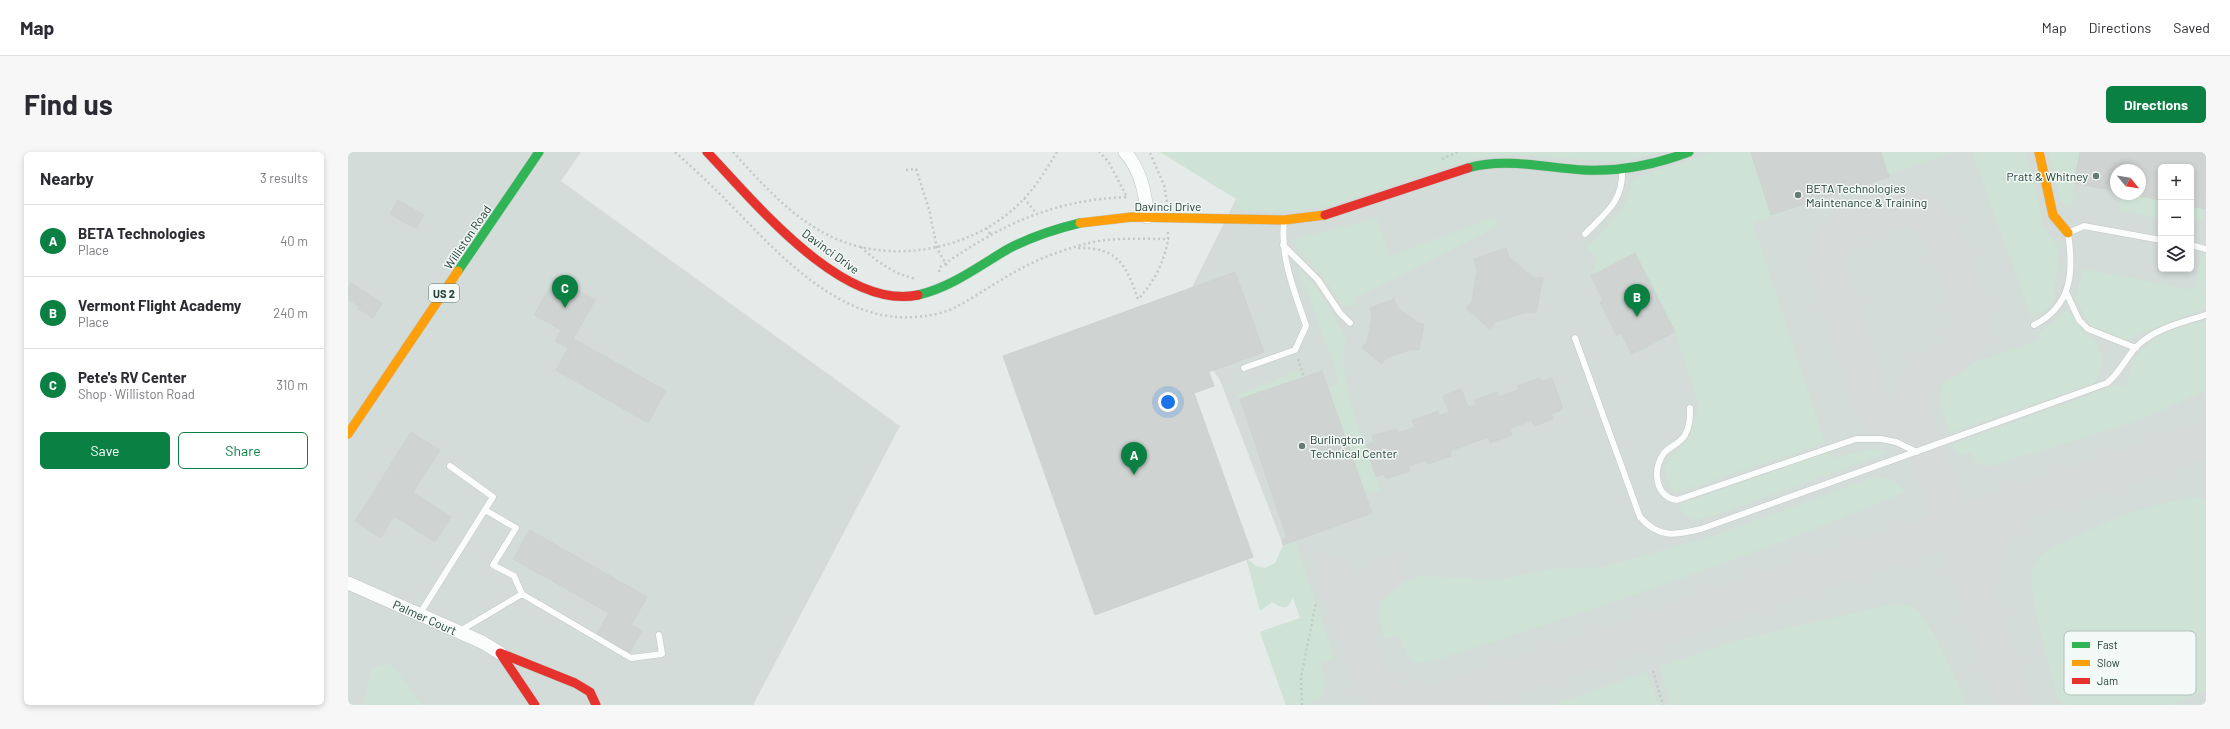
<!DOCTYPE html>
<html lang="en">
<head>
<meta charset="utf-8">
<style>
  :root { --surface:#fff; --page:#f7f7f7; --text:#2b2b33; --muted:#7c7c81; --line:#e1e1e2; --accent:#0b8043 }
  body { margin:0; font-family:Barlow,sans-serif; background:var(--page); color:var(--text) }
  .controls { position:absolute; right:12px; top:12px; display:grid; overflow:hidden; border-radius:6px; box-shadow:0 2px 6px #0003 }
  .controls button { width:36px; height:36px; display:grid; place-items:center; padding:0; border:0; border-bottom:1px solid var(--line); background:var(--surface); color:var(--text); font:20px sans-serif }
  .compass { position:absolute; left:1762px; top:12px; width:36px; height:36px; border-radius:50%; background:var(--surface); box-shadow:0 2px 6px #0003; rotate:120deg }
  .you { position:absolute; left:820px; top:250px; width:14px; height:14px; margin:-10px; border:3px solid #fff; border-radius:50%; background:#1a73e8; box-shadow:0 0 0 6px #1a73e833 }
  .badge { display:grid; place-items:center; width:26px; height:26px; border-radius:50%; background:var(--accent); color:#fff; font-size:13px; font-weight:700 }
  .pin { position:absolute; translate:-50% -33px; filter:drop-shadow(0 1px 2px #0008) }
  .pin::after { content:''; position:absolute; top:21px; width:14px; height:12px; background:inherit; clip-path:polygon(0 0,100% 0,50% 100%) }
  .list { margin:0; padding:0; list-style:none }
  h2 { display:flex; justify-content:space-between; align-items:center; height:52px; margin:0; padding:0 16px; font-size:17px }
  h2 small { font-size:13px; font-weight:400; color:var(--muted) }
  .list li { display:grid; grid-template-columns:26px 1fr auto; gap:12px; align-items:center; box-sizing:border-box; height:72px; padding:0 16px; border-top:1px solid var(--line) }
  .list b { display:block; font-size:15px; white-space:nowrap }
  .list p { margin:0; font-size:13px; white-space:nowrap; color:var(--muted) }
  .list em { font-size:13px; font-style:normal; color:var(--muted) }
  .actions { display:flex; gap:8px; padding:12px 16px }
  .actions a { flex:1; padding:9px 0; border:1px solid var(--accent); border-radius:6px; text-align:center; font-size:14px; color:var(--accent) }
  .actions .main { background:var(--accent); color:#fff }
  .icon { flex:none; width:22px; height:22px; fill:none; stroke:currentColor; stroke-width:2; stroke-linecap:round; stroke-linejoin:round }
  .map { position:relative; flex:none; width:1858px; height:553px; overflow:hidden; border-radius:6px }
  header { display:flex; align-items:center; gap:24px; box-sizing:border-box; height:56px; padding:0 20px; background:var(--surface); border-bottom:1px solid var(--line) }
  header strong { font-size:19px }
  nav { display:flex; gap:22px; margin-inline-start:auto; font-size:14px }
  .intro { display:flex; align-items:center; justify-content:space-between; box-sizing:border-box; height:96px; padding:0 24px }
  h1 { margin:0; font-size:28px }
  .button { padding:10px 18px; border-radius:6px; background:var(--accent); color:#fff; font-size:14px; font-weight:700 }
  main { display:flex; gap:24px; padding:0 24px }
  aside { flex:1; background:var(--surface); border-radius:6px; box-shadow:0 2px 6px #0003 }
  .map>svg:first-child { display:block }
  .built { fill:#d3dcd8; fill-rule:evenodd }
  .green { fill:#cee3d5 }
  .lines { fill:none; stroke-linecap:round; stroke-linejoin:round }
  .taxiway { stroke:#d6dbd9; stroke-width:36 }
  .building { fill:#cfd4d2; stroke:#ced3d1 }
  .lane-casing { stroke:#c2c8c5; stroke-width:7 }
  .street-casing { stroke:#c2c8c5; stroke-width:14 }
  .fast-casing { stroke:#c0c8c5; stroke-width:10 }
  .slow-casing { stroke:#c0c8c5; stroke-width:10 }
  .jam-casing { stroke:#c0c8c5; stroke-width:10 }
  .path { stroke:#c1cac7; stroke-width:2.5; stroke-dasharray:2 3; stroke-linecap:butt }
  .lane { stroke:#fbfcfc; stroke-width:6 }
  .street { stroke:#fbfcfc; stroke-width:13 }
  .fast { stroke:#30b455; stroke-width:9 }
  .slow { stroke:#ff9f0a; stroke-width:9 }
  .jam { stroke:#e5322d; stroke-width:9 }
  .poi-dot { fill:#667b75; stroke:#f3f9f6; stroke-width:1.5 }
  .labels { text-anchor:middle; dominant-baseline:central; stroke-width:3; stroke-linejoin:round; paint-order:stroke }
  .shield { fill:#f3f9f6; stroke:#617670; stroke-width:1 }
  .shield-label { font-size:11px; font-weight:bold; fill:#223e37 }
  .poi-label { font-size:12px; fill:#223e37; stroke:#f3f9f6; text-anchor:start }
  .street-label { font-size:12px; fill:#223e37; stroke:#f3f9f6 }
  .key { fill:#f3f9f6; stroke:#b4c1bd; stroke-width:1 }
  .key-label { font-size:11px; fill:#223e37 }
</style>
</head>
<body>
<header>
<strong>Map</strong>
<nav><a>Map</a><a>Directions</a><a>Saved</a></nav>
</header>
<div class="intro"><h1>Find us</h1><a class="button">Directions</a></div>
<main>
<aside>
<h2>Nearby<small>3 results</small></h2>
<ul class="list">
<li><span class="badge">A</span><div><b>BETA Technologies</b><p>Place</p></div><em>40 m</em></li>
<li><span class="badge">B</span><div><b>Vermont Flight Academy</b><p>Place</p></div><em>240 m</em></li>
<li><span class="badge">C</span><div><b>Pete's RV Center</b><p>Shop · Williston Road</p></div><em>310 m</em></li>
</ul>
<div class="actions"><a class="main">Save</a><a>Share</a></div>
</aside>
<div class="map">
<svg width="1858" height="553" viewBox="0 0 1858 553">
  <rect width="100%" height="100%" fill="#e5ebe8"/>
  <path class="built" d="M0 0H233L213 29 552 274 405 553H0Z
    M983 0H1858V553H938L912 480 952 466 932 408 935 393 872 228 857 207 843 157 845 133 888 47ZM1813 15H1843V117H1813ZM1768 18H1792V42H1768Z"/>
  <path class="green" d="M812 0H1315L1270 10 1169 3 1127 6 981 54 952 59H893L888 47Z
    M1368 0H1605L1405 71 1477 291 1326 341 1316 318 1322 306 1341 287 1351 253 1327 180 1287 102 1243 124 1249 107 1238 96C1252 82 1267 69 1277 52 1283 43 1280 34 1286 26Z
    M1624 0H1677L1685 23 1695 74 1711 96 1705 149 1697 159 1683 164Z
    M1700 0H1732L1723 55H1718L1712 49Z
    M1774 42 1813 48V67L1771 58Z
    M1843 54 1857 57 1854 69 1844 68 1843 72Z
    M1147 65 1150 74 1008 146 1006 155 995 153C979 129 964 108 942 88L1028 66 1042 104Z
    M1854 102H1858V156L1793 181 1779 188 1742 173 1728 147 1735 117 1846 138Z
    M949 114 973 142 998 187C987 229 1019 296 1032 338L1017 341 980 236 991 231 984 206Z
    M1720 157 1737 182 1745 186 1755 207 1748 230 1602 281C1594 254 1584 242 1605 218L1692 188 1690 183Z
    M1858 169V238L1789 269 1642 314 1629 311 1623 301 1609 304 1603 293 1766 234 1778 233C1781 224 1784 211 1789 204 1803 183 1835 174 1858 169Z
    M951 219 953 226 892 247 888 243Z
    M1524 297H1533L1540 301 1364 364C1345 369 1341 370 1330 353L1480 300 1483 306Z
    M1527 325C1542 325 1548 329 1557 340 1403 405 1246 458 1087 508L1069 511 1062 508 1050 483 1037 487C1031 467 1028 457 1037 438L1073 424 1149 428 1202 417 1254 415 1356 387Z
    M1853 346 1858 348V539L1820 553H1717L1709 543C1703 517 1677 437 1685 415 1688 409 1693 403 1699 398 1746 376 1799 348 1853 346Z
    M947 389 986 506 972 511 978 528 974 546 955 553H938L912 480 952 466 945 445C939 459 936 457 924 450L912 459 898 406 908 414 917 416 927 411 935 393Z
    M1541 453C1549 453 1559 452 1566 456 1582 465 1610 534 1619 553H1322L1312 515 1385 489Z
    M43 512 74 553H16L24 516Z
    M1299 520 1310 553H1204Z"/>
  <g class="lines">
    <path class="taxiway" d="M1578 297C1574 293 1569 288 1565 284 1545 268 1535 273 1522 248L1479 116C1479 83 1494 73 1524 65 1532 62 1541 58 1550 57 1563 54 1576 60 1585 70 1599 84 1622 152 1622 172 1622 177 1620 184 1618 189 1606 216 1567 210 1564 250 1563 268 1575 289 1581 305L1666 553
      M1039 421C1029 428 1020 434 1014 446 998 474 1014 524 1038 543 1045 549 1055 551 1063 553
      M985 422 1006 483
      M1631 441C1628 405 1644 372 1674 352
      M1085 553 1858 287"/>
  </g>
  <path class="building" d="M1406 0H1533L1541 25 1423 63 1403 1Z
    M1732 0H1858L1857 57 1843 54V15H1813V48L1781 42H1792V18H1768V39L1726 31Z
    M50 48 76 63 68 77 42 62Z
    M1158 96 1161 105 1186 126H1195L1188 161 1179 160 1148 170 1142 177 1118 156 1124 150 1129 118 1126 107Z
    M1287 101 1327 180 1284 202 1273 181 1269 184 1252 150 1255 148 1243 124Z
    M887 120 916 200 861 220 866 234 846 241 905 405 747 463 655 204Z
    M208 125 247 148 220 196 207 189 213 178 186 163Z
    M3 131 20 142 12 155 0 147V135Z
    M20 142 34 151 25 166 10 157Z
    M1046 147 1049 155 1070 171 1076 172 1071 198 1064 197 1038 206 1034 212 1014 196 1019 190 1024 164 1022 156Z
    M226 187 318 239 300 271 208 218Z
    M974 219 1024 361 935 393 934 388 939 386 892 247Z
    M1192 226 1193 229 1204 226 1215 257 1203 262 1205 267 1186 274 1184 268 1162 277 1164 283 1142 291 1140 285 1102 299 1103 304 1080 312 1079 308 1060 314 1062 319 1038 327 1036 322 1028 325 1018 293 1026 290 1024 284 1047 277 1050 281 1067 275 1064 269 1090 259 1091 264 1101 260 1095 244 1113 237 1120 255 1128 253 1127 248 1149 240 1151 245 1170 238 1169 234Z
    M63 280 92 298 65 340 103 365 87 390 46 364 33 386 7 369Z
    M182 378 299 445 283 473 294 479 281 502 248 483 261 461 165 407Z"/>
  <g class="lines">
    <g class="lane-casing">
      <path id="lane" d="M1237 82C1256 62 1275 50 1274 20
        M935 93 970 128 992 161 1002 171
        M1843 93 1858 97
        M1718 140 1731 168 1740 177 1788 196
        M1686 173C1724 154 1726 120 1720 81L1736 74 1813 88
        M1227 186 1292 365C1311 387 1328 383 1353 377L1759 231C1772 221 1777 207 1788 195 1806 177 1834 170 1858 163
        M896 216 947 198 958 174C947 140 932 106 936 70
        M1342 256C1342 266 1342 274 1337 283 1332 292 1322 294 1316 301 1304 318 1307 345 1329 348L1508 287H1533L1548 290 1569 300
        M137 358 168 376 145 413 166 424 174 442
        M71 463 145 345 102 314
        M110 480 174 442 283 506 314 502 311 483"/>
    </g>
    <g class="street-casing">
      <path id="street" d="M777 0C793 18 798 42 799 65
        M0 431 134 490 152 501"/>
    </g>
    <g class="fast-casing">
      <path id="fast" d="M1120 16C1156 5 1199 16 1236 18 1273 20 1306 13 1341 0
        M110 119 191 0
        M570 143C604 135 631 114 660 97 683 85 707 77 732 71"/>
    </g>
    <g class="slow-casing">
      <path id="slow" d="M1691 0 1705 63 1720 81
        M732 71 784 65 936 68 977 63
        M0 282 110 119"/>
    </g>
    <g class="jam-casing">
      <path id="jam" d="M359 0C406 49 494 159 570 143
        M977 63 1120 16
        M187 553 152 501 227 531 242 540 248 553"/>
    </g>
    <path class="path" d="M327 0C344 15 360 30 376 46 428 99 494 177 576 164 586 163 599 160 608 155 632 142 654 126 678 114 697 104 721 96 741 91 766 85 794 87 820 87V79
      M385 0C415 33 445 67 486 86 550 115 637 95 682 40 692 28 701 13 709 0
      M802 1 816 33 819 50
      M1094 7 1110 0
      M558 18 568 17 581 57 589 96 600 116
      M676 46 688 61
      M638 76 643 83
      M513 95C529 110 546 122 568 127
      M730 96C770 95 778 113 790 147 805 132 817 109 820 87
      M591 120 592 115C653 73 703 48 779 45L760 9 751 0
      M950 207 956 225
      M1305 519 1315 553
      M954 553 953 525 968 451"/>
    <use href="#lane" class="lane"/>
    <use href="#street" class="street"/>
    <use href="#fast" class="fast"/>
    <use href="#slow" class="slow"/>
    <use href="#jam" class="jam"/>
  </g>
  <g class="poi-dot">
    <circle cx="1748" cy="24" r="4"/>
    <circle cx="1450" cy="43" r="4"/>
    <circle cx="954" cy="294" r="4"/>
  </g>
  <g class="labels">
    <rect class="shield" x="81" y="132" width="30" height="18" rx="3"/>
    <g class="shield-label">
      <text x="96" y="141">US 2</text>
    </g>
    <g class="poi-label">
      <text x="1740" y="24" text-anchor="end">Pratt &amp; Whitney</text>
      <text x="1458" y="36">BETA Technologies<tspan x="1458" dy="14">Maintenance &amp; Training</tspan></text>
      <text x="962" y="287">Burlington<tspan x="962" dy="14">Technical Center</tspan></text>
    </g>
    <g class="street-label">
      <text x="820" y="54">Davinci Drive</text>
      <text transform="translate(119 85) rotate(-56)">Williston Road</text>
      <text transform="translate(483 99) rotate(36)">Davinci Drive</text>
      <text transform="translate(77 465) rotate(24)">Palmer Court</text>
    </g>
  </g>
  <rect x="1716" y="479" width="132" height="64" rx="6" class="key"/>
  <rect x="1724" y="490" width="18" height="6" fill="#30b455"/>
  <rect x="1724" y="508" width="18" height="6" fill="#ff9f0a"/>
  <rect x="1724" y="526" width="18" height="6" fill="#e5322d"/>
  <g class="key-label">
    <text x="1749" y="497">Fast</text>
    <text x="1749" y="515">Slow</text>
    <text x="1749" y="533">Jam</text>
  </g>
</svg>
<div class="controls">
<button>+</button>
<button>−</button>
<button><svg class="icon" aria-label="layers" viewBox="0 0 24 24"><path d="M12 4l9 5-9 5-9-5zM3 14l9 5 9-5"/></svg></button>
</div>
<svg class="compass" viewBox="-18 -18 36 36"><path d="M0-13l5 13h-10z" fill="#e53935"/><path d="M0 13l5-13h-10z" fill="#7c7c81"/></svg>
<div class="you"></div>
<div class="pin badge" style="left:786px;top:323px">A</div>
<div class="pin badge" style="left:1289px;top:165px">B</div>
<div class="pin badge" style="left:217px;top:156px">C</div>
</div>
</main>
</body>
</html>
